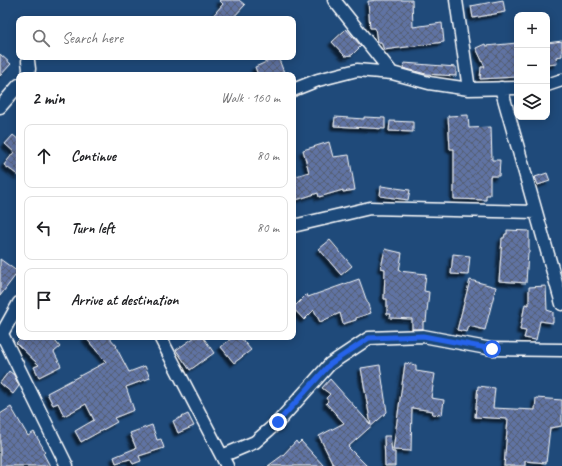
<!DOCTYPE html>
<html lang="en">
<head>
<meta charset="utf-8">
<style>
  :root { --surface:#fff; --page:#f6f6f6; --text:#202124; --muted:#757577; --line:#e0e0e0 }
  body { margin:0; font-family:Caveat,sans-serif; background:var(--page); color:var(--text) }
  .controls { position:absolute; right:12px; top:12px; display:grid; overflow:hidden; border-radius:8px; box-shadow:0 2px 10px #0003 }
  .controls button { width:36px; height:36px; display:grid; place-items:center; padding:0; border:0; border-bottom:1px solid var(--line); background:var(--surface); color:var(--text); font:20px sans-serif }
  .stop { position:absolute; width:12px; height:12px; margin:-9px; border:3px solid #2563eb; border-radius:50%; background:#fff }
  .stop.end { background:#2563eb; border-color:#fff; box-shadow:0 1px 4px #0008 }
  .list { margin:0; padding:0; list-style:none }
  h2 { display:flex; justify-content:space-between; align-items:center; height:52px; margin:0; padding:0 16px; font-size:17px }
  h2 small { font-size:13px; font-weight:400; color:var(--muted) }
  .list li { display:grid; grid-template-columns:26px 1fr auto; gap:12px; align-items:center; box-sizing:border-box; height:64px; margin:0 8px 8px; padding:0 8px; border:1px solid var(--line); border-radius:8px }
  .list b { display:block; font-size:15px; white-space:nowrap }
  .list em { font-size:13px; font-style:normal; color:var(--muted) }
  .icon { flex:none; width:22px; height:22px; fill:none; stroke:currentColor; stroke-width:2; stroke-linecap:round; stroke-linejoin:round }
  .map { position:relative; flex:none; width:562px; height:466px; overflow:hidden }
  .search { position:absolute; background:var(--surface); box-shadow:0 2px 10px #0003; left:16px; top:16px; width:280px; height:44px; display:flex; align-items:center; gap:10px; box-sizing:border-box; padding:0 14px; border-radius:8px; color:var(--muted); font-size:15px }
  .panel { position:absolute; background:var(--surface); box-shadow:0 2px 10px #0003; left:16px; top:72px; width:280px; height:268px; border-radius:8px }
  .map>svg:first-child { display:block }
  .building { fill:url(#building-cross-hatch); stroke:#fff; filter:url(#shadow) }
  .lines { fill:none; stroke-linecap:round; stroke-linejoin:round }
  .minor-casing { stroke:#fff; stroke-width:15 }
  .minor { stroke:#1f4a7a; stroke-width:12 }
  .route { stroke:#2563eb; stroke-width:5 }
</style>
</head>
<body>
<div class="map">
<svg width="562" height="466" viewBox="0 0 562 466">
  <defs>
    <pattern id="building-cross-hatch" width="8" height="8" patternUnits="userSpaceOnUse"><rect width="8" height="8" fill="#6173a3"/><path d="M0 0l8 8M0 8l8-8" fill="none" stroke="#555e73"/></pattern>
    <filter id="shadow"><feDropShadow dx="-3.5" dy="3.5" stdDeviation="1" flood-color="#0009"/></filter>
  </defs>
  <rect width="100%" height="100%" fill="#1f4a7a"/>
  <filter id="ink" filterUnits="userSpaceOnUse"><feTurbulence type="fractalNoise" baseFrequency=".025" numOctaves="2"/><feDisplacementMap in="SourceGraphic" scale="8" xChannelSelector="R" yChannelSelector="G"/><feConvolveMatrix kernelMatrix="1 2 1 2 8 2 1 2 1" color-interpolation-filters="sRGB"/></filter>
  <g filter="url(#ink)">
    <path class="building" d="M219 0H239L245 5 232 19H210L223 4Z
      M378 0H412L413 27 442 23 444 42 384 50 381 42H377L375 28H370L368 1Z
      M503 0 505 12 473 18 471 6Z
      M346 29 361 46 352 55 345 56 332 42Z
      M562 41V56L556 57 557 64 547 65V43Z
      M517 43V77L480 79 481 67H485L476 48 485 44 486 46Z
      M0 54 11 64 0 76Z
      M278 57 285 75H258L255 67Z
      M404 63 456 67V76L426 74 403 68Z
      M468 115 469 128 491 127 492 160H500L499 176H490V195H486V200L454 199V149H450L448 116Z
      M335 117 364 119V117L385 118V129L334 126Z
      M390 121 413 122V132L389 131Z
      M13 135 19 140V176L4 165 14 152 5 144Z
      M329 142 333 157 349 155 355 190 343 192V190L319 197 318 193 293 201V177L309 172 303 150Z
      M547 173 550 181 538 185 535 177Z
      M381 186 410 190 408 200 380 196Z
      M507 230 529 231V253H528L526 283 499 281 502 238H504L505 234H507Z
      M330 240 352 266 341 275 319 249Z
      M385 249 402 253 399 271 426 274 424 291 429 292 426 322 423 321V329H412V319L390 318 391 314H387V299H384L385 269 381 268Z
      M453 254 470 256 468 275 451 274Z
      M0 259 18 272 0 296Z
      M359 279 371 313 356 318V320L343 324 340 313 320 322 314 310 304 320 293 308 307 294 308 297Z
      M470 280 496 287 485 330 469 326 467 332 457 330Z
      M546 286 547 310 553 312V323L540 321 536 340 524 338 526 331 520 330 525 304 529 305V287Z
      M22 337H52L60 347 54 352 61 366 39 377 34 367 39 365 16 343Z
      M85 337H109L117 346 116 347 129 372 145 366 150 378 126 387 134 410 114 418 117 422 81 442 75 431 94 420 86 404 64 416 58 403 53 405 47 393 106 362Z
      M195 337H203L214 353 190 370 176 350Z
      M233 337H240L251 350 234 363 221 347Z
      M405 363 416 365V371L435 374 431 398 444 400 442 415 432 414 433 411 412 408 411 451 393 450Z
      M380 365 387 412 348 447 367 466H334L319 436 344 423 326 403 328 401 326 398 330 394 322 388 330 379 371 425 361 368Z
      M9 371 14 375 19 386 13 394 0 383Z
      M478 386 495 388 493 408 535 410 536 398 562 400V426L550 428 546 463 525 461V466H504L508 419 475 417Z
      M11 407 28 436 34 432 45 451 43 453 50 466H0V414Z
      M188 414 194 426 178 433 173 421Z
      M152 425 157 440 161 439 164 448 139 456 141 461 133 464 130 459 116 463 114 457 136 448 130 433Z
      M384 436H390L392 452H395V466H385Z
      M296 441 298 444 301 441 324 466H268L283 455Z"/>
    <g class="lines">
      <g class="minor-casing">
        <path id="minor" d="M334 0 392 73
          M456 0 469 89
          M28 75 29 69 28 61
          M547 85 562 80
          M501 88 562 304
          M293 90 318 80 357 70 392 73 429 83 469 89 517 88
          M0 107 19 85
          M293 226 370 208 536 212
          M2 334 67 466
          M0 337 19 303
          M160 337 227 466
          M222 456 255 442 278 422 330 364 369 338 423 336 492 349 562 350"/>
      </g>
      <use href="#minor" class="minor"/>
    </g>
  </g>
  <g class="lines" filter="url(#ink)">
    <path class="route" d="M278 422 330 364 369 338 423 336 492 349"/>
  </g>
</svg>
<div class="controls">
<button>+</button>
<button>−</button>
<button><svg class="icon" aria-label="layers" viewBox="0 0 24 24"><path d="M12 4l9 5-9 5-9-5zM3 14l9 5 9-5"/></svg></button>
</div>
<div class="stop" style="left:492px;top:349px"></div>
<div class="stop end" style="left:278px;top:422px"></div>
<div class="search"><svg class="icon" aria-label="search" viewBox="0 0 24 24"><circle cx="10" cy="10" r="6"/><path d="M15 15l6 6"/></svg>Search here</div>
<section class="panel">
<h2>2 min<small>Walk · 160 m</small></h2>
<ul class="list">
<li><svg class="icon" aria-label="ahead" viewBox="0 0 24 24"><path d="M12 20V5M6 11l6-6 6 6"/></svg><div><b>Continue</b></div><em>80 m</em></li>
<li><svg class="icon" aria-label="left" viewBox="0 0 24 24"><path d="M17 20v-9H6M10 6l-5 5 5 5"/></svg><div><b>Turn left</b></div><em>80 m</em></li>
<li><svg class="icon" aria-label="arrive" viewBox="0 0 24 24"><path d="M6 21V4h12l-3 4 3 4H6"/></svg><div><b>Arrive at destination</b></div></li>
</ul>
</section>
</div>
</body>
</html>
